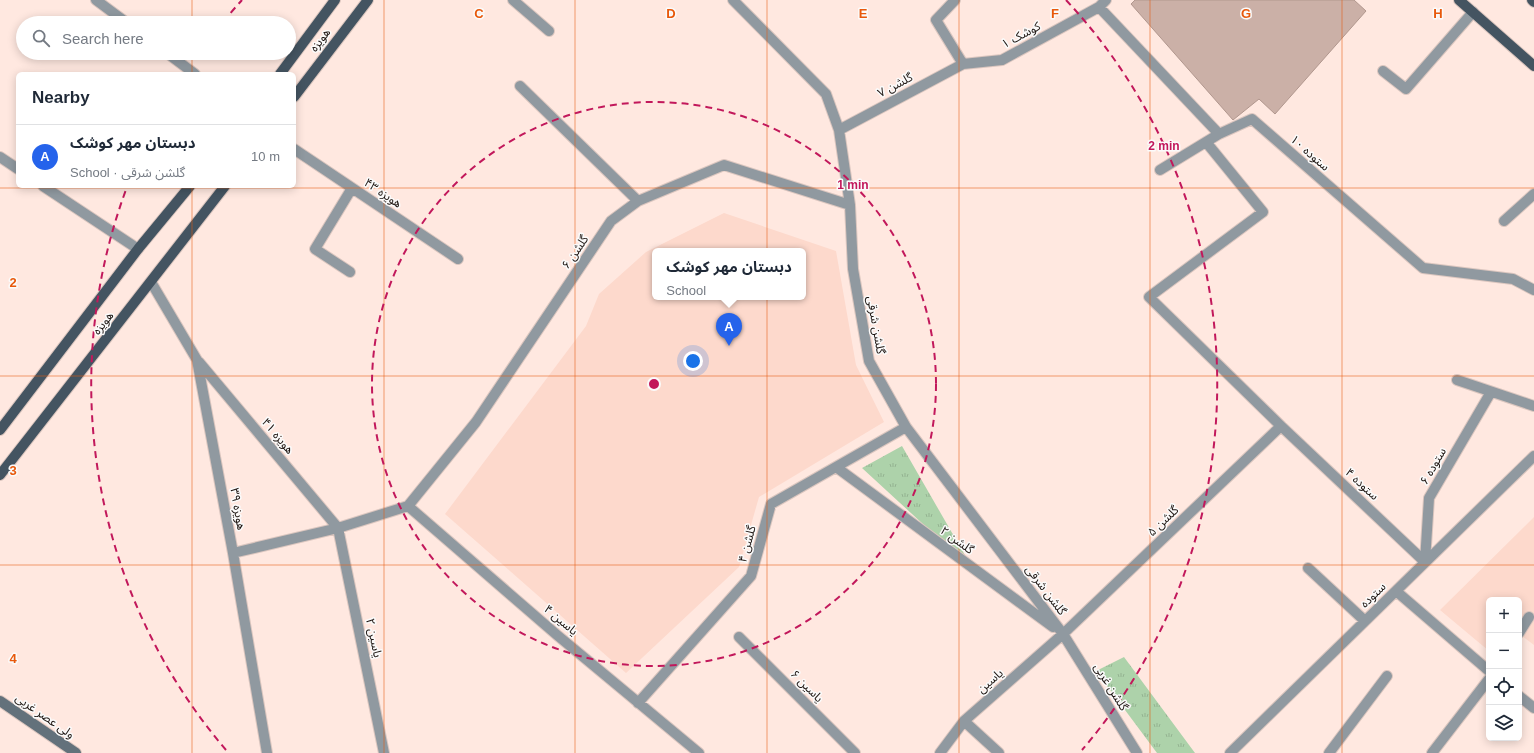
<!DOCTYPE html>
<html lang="en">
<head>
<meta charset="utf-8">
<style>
  :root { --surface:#fff; --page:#f2f2f3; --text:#1f2937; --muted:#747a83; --line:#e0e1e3; --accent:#2563eb }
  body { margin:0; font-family:Arial,"Noto Sans Arabic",sans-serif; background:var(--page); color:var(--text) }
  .controls { position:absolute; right:12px; bottom:12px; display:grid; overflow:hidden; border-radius:6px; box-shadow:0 2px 10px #0003 }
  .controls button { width:36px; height:36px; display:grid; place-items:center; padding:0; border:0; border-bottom:1px solid var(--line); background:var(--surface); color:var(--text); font:20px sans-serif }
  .you { position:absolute; left:693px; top:361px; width:14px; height:14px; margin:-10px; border:3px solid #fff; border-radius:50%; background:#1a73e8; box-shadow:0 0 0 6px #1a73e833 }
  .badge { display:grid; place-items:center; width:26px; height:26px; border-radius:50%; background:var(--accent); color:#fff; font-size:13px; font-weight:700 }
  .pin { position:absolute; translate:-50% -33px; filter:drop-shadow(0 1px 2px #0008) }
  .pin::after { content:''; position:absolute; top:21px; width:14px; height:12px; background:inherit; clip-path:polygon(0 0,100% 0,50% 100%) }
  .popup { position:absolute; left:652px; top:248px; width:154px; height:52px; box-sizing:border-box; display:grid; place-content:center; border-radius:6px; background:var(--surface); filter:drop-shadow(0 1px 3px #0005); font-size:13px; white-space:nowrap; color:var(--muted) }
  .popup b { font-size:15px; color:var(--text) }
  .popup::after { content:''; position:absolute; left:50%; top:100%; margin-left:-8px; border:8px solid transparent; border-top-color:var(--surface) }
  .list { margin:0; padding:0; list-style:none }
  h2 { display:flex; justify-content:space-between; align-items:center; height:52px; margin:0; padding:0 16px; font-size:17px }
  h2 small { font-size:13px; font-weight:400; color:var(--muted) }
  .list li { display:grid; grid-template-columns:26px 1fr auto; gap:12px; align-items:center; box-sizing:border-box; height:64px; padding:0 16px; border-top:1px solid var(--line) }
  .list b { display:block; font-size:15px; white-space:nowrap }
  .list p { margin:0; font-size:13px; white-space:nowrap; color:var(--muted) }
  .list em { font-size:13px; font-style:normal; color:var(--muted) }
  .icon { flex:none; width:22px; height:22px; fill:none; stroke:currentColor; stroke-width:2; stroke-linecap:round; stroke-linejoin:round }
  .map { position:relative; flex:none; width:1534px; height:753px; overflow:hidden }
  .search { position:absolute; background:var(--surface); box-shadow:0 2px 10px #0003; left:16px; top:16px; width:280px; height:44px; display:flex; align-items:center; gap:10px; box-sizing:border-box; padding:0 14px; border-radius:22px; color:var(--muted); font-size:15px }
  .panel { position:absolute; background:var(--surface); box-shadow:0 2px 10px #0003; left:16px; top:72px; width:280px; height:116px; border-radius:6px }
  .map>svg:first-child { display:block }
  .built { fill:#fdd9cc; fill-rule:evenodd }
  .park { fill:url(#park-tufts) }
  .building { fill:#cbb0a7; stroke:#b1978e }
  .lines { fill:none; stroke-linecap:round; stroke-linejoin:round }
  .street-casing { stroke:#dbc6bf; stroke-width:12 }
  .secondary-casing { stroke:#dbc6bf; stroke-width:12 }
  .primary-casing { stroke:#dbc6bf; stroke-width:12 }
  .street { stroke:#9099a0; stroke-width:10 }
  .secondary { stroke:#63717b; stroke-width:10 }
  .primary { stroke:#445461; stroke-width:10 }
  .grid { fill:none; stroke:#e8590c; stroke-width:1; stroke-opacity:0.55 }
  .ring { fill:none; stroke:#c2185b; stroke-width:2; stroke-dasharray:7 5 }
  .labels { text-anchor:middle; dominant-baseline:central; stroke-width:3; stroke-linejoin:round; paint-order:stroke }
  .street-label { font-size:12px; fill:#1c130f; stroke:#fbfbfb }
  .grid-label { font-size:13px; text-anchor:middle; font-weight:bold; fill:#e8590c; stroke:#fbfbfb; stroke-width:3; stroke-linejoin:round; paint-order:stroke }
  .centre { fill:#c2185b; stroke:#fbfbfb; stroke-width:2 }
  .ring-label { font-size:12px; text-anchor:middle; font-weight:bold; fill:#c2185b; stroke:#fbfbfb; stroke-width:3; stroke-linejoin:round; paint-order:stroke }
</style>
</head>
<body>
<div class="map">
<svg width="1534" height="753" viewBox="0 0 1534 753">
  <defs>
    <pattern id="park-tufts" width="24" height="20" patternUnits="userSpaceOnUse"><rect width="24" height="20" fill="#add2aa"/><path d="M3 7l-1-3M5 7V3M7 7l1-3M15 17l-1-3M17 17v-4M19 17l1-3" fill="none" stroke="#94b391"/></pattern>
  </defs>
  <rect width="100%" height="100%" fill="#ffe8e0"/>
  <path class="built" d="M724 213 836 251 856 365 884 422 759 497 739 567 626 673 445 514 586 326 599 294 646 252ZM655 251H803V297H655Z
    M1534 517V645L1522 636 1519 639V600H1489V651L1440 610Z"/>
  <path class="park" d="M902 446 974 571 862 468Z
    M1124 657 1195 753H1157L1096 671Z"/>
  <path class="building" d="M1135 0H1354L1366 11 1275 114 1259 99 1233 120 1131 4Z"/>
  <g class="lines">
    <g class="street-casing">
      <path id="street" d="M96 0 127 23
        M513 0 549 31
        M733 0 826 94 839 130 850 205 853 269 869 361 906 427 1063 634 1137 753
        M955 0 936 20 963 64
        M1099 7 1219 134 1252 119 1423 268 1513 279 1534 290
        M167 53 195 74
        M1383 71 1406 89 1473 12
        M520 86 638 201
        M839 130 963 64 1002 60 1099 7 1106 0
        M1206 142 1263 212 1149 297 1281 426 1425 562
        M294 149 458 259
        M0 157 18 169
        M1160 170 1219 134
        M43 186 138 249
        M1504 221 1534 194
        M350 272 315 249 352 188
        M151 282 197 360 233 553 267 753
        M199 362 338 528 384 753
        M1457 380 1534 406
        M836 467 1053 627
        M408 506 476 422 611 221 638 201 724 165 850 205
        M408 506 557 635 699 753
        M233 553 338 528 408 506
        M1425 562 1429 498 1491 392
        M1308 568 1365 621
        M1396 591 1489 671
        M1519 633 1529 617
        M739 637 855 753
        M1519 696 1534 708
        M638 703 751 576 771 504 906 427
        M964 721 999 753
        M940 753 964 721 1063 634 1281 426
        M1230 753 1534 456
        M1329 753 1387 676
        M1432 753 1489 679"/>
    </g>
    <g class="secondary-casing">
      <path id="secondary" d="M0 701 76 753"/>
    </g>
    <g class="primary-casing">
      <path id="primary" d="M1459 0 1534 66
        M1532 0 1534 2
        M280 74 335 0
        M294 97 368 0
        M0 430 138 249 190 186
        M0 475 225 186"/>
    </g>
    <use href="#street" class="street"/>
    <use href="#secondary" class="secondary"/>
    <use href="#primary" class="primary"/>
  </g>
  <path class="grid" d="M192 0V23M384 0V753M575 0V753M767 0V753M959 0V753M1150 0V753M1342 0V753M192 53V74M192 186V753M0 188H1534M0 376H1534M0 565H1534"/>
  <g class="ring">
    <circle cx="654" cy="384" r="282"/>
    <path d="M226 750A563 563 0 0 1 127 187M223 22A563 563 0 0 1 242 0M1066 0A563 563 0 0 1 1082 750"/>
  </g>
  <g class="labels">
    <g class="street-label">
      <text transform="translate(1021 35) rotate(-28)">کوشک ۱</text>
      <text transform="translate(320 40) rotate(-53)">هویزه</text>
      <text transform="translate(895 85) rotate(-28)">گلشن ۷</text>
      <text transform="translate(1310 153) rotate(41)">ستوده ۱۰</text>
      <text transform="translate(383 193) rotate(34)">هویزه ۴۳</text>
      <text transform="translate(575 252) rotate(-56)">گلشن ۶</text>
      <text transform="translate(103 323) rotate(-52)">هویزه</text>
      <text transform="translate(876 325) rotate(80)">گلشن شرقی</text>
      <text transform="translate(278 436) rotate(50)">هویزه ۴۱</text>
      <text transform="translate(1433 466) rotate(-60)">ستوده ۶</text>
      <text transform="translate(1362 484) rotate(43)">ستوده ۴</text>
      <text transform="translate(238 509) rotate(80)">هویزه ۳۹</text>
      <text transform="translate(1163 521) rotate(-44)">گلشن ۵</text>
      <text transform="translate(957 540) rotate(36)">گلشن ۲</text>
      <text transform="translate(747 544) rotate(-75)">گلشن ۴</text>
      <text transform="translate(1046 590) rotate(53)">گلشن شرقی</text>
      <text transform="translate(1373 595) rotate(-44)">ستوده</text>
      <text transform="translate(561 620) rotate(40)">یاسین ۴</text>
      <text transform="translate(374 638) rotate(78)">یاسین ۲</text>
      <text transform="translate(990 681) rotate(-41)">یاسین</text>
      <text transform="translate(807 686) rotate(45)">یاسین ۶</text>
      <text transform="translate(1111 687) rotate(58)">گلشن غربی</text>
      <text transform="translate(45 716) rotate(35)">ولی عصر غربی</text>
    </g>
  </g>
  <g class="grid-label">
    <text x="479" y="18">C</text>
    <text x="671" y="18">D</text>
    <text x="863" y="18">E</text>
    <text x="1055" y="18">F</text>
    <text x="1246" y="18">G</text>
    <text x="1438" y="18">H</text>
    <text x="13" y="287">2</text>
    <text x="13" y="475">3</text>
    <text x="13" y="663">4</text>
  </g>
  <circle cx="654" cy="384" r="6" class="centre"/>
  <g class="ring-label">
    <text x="1164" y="150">2 min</text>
    <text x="853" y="189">1 min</text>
  </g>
</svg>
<div class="controls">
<button>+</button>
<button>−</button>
<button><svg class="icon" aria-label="locate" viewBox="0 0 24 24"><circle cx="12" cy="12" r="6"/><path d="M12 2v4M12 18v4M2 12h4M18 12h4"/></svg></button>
<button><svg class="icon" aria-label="layers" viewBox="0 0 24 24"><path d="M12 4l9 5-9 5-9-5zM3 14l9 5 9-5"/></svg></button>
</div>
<div class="you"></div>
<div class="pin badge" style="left:729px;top:346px">A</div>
<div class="popup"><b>دبستان مهر کوشک</b>School</div>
<div class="search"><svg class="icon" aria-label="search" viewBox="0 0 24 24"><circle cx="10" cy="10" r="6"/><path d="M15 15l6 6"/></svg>Search here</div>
<section class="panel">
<h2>Nearby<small></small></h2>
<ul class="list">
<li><span class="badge">A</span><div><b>دبستان مهر کوشک</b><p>School · گلشن شرقی</p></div><em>10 m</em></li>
</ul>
</section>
</div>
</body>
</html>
